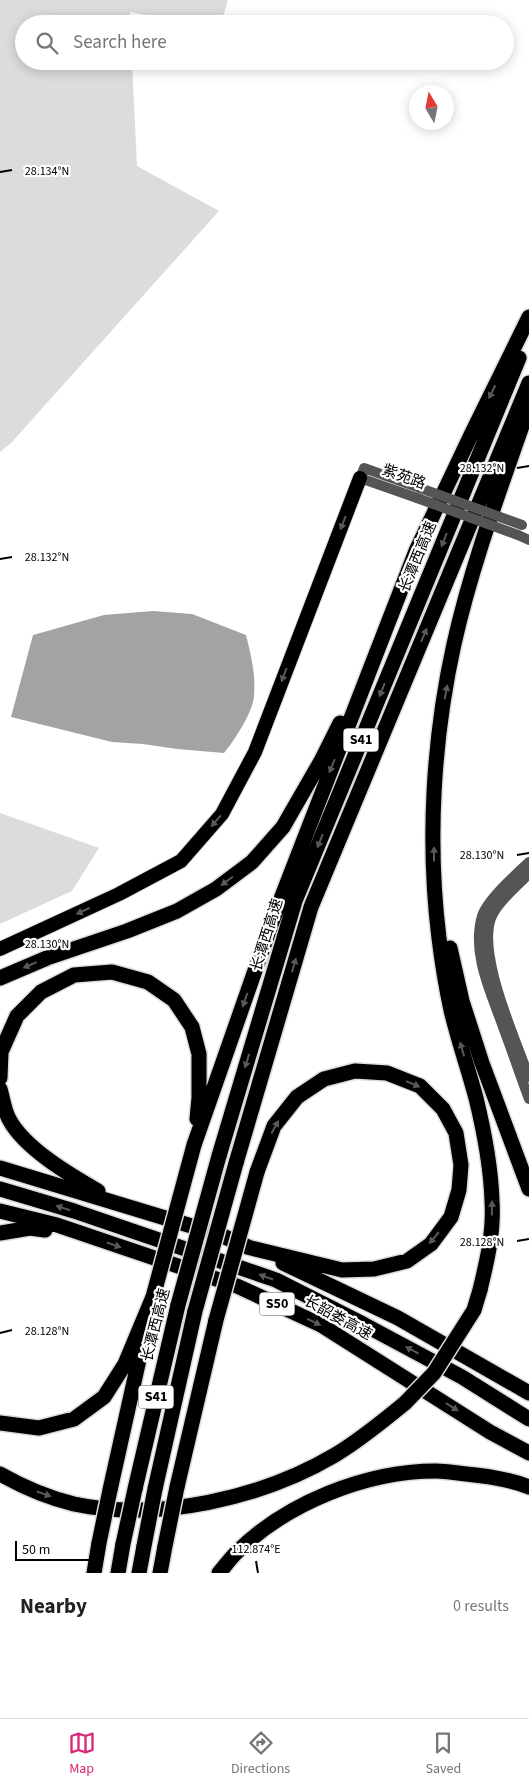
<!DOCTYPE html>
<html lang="en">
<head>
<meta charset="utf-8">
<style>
  :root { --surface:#fff; --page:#f2f2f2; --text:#222; --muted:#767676; --line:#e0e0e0; --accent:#db2777 }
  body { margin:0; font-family:"Source Sans 3","Noto Sans SC",sans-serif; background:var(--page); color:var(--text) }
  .compass { position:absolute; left:409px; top:85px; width:45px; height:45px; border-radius:50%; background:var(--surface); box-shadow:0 2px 12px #0003; rotate:350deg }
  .scale { position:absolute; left:15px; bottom:12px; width:86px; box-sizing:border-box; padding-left:5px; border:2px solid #000; border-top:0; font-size:14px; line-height:18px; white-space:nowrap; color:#000; -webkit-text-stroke:4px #fff; paint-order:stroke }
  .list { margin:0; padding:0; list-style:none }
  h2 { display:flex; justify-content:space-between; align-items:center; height:65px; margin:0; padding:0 20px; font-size:21px }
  h2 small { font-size:16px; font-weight:400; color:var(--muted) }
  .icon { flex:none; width:28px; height:28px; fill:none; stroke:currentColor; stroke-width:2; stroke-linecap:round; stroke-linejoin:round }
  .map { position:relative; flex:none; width:529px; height:1573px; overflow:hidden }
  .search { position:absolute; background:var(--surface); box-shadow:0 2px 12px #0003; left:15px; right:15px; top:15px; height:55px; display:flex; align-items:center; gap:12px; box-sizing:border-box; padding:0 18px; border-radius:28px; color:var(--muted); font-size:19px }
  .sheet { height:145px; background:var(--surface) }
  nav { display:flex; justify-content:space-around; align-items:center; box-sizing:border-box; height:70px; border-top:1px solid var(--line); background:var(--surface); font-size:14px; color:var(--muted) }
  nav a { display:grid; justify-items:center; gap:2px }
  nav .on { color:var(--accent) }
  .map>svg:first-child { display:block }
  .green { fill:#dcdcdc }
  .water { fill:#a3a3a3 }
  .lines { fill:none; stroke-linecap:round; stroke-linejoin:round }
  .trunk-casing { stroke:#dbdbdb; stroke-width:16 }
  .motorway-casing { stroke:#dbdbdb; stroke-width:18 }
  .tertiary { stroke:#555; stroke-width:10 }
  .trunk { stroke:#000; stroke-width:14 }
  .motorway { stroke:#000; stroke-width:15 }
  .motorway-bridge-casing { stroke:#dbdbdb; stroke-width:18; stroke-linecap:butt }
  .tertiary-bridge { stroke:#555; stroke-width:10 }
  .motorway-bridge { stroke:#000; stroke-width:15 }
  .oneway { fill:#595959 }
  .ticks { fill:none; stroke:#000; stroke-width:2 }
  .labels { text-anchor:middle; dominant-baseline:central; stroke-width:4.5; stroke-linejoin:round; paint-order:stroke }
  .shield { fill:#fff; stroke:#4c4c4c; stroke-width:1 }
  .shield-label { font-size:14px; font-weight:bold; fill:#000 }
  .street-label { font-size:15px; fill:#000; stroke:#fff }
  .ticks-label { font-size:12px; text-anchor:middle; fill:#000; stroke:#fff; stroke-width:4.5; stroke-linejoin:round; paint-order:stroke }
</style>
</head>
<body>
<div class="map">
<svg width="529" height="1573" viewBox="0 0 529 1573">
  <rect width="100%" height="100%" fill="#fff"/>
  <path class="green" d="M0 0H228L221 24H191L130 12V24H24V61H132L137 166 219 211 11 443 0 452Z
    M0 813 99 848 72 891 0 924Z"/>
  <path class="water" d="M153 611 192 614 246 635C251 655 256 675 254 696 253 712 234 741 224 753L177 749 143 744 112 742 11 717 33 635 104 615Z"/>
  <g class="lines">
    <g class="trunk-casing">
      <path id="trunk" d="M0 949 119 894 181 861 222 814 255 752 360 478"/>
    </g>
    <g class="motorway-casing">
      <path id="motorway" d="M450 948 462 1001 482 1063 529 1189
        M0 978 47 958 127 931 177 911 216 889 252 862 283 827 321 761 340 723
        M0 1078 1 1052 17 1016 41 992 74 975 112 972 148 982 174 1000 192 1027 199 1054V1098L197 1119
        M0 1089C3 1099 4 1110 9 1119 24 1148 70 1175 98 1191
        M194 1145 272 922 416 551 471 435 529 317
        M219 1156 295 901 519 358
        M236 1163 311 907 529 383
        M0 1168 218 1234 248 1247
        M0 1189 74 1211 276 1280 363 1324 462 1377 529 1419
        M0 1211 57 1225 237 1286 321 1325 490 1432 529 1453
        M0 1233 30 1228 45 1230
        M247 1247 342 1270 374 1269 407 1261 431 1244 451 1217 459 1190 461 1165 456 1133 443 1109 420 1086 387 1073 355 1071 324 1079 297 1097 274 1126 257 1172
        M283 1263 398 1318 529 1393
        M480 1290C487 1261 494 1232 492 1201 491 1167 484 1131 476 1098 468 1068 458 1040 451 1010 446 987 442 962 439 938 427 842 433 739 454 644 472 563 502 484 529 406
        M0 1423 39 1428 74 1419 104 1397 125 1364 153 1297
        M0 1474C23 1487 49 1498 74 1504 158 1522 262 1498 335 1455 360 1440 382 1422 405 1403
        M177 1487 216 1320
        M135 1489 178 1305
        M155 1489 195 1311
        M110 1490 144 1337
        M94 1573 99 1543
        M118 1573 123 1544
        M139 1573 144 1546
        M160 1573 165 1546
        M219 1573C225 1566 230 1559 236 1553 286 1503 366 1471 436 1471 446 1471 456 1473 466 1474 487 1476 509 1479 529 1487"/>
    </g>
    <path class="tertiary" d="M417 498 360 478 364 468 420 488
      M518 535 529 540
      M529 862C516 874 487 900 482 916 471 953 491 993 503 1027 512 1051 520 1075 529 1099
      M529 874C517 886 501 899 493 914 474 949 516 1040 529 1077"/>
    <use href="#trunk" class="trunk"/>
    <use href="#motorway" class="motorway"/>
    <g class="motorway-bridge-casing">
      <path id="motorway-bridge" d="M153 1297 194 1145
        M178 1305 219 1156
        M195 1311 236 1163
        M216 1320 257 1172
        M405 1403 434 1373 474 1310 480 1290
        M99 1543 110 1490
        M123 1544 135 1489
        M144 1546 155 1489
        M165 1546 177 1487"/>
    </g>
    <path class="tertiary-bridge" d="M420 488 522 525
      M417 498 518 535"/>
    <use href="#motorway-bridge" class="motorway-bridge"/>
  </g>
  <defs><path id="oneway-solid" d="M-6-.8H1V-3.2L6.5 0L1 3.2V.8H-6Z" transform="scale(1.25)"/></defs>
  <g class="oneway">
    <use href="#oneway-solid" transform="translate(492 392) rotate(116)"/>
    <use href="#oneway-solid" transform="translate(343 523) rotate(111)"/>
    <use href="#oneway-solid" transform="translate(444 540) rotate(112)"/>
    <use href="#oneway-solid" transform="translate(424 635) rotate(-67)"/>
    <use href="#oneway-solid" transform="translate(284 675) rotate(111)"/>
    <use href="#oneway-solid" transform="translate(382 690) rotate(112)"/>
    <use href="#oneway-solid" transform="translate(446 692) rotate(-80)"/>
    <use href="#oneway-solid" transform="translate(332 766) rotate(112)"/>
    <use href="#oneway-solid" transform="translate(216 821) rotate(131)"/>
    <use href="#oneway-solid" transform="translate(320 841) rotate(112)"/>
    <use href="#oneway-solid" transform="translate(434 854) rotate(-90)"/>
    <use href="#oneway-solid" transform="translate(227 881) rotate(143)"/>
    <use href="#oneway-solid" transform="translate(83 911) rotate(155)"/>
    <use href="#oneway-solid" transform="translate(30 965) rotate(157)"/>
    <use href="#oneway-solid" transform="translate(294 965) rotate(-74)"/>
    <use href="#oneway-solid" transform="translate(245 1000) rotate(109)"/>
    <use href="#oneway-solid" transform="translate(462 1049) rotate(-106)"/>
    <use href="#oneway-solid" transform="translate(247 1061) rotate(107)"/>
    <use href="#oneway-solid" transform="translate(413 1084) rotate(23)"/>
    <use href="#oneway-solid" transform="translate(275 1127) rotate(-61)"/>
    <use href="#oneway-solid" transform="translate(63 1208) rotate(-163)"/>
    <use href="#oneway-solid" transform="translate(492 1208) rotate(-89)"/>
    <use href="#oneway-solid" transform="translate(434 1238) rotate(130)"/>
    <use href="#oneway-solid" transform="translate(114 1245) rotate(19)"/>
    <use href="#oneway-solid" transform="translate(266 1277) rotate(-161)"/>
    <use href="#oneway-solid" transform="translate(314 1322) rotate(25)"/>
    <use href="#oneway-solid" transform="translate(412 1350) rotate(-152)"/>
    <use href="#oneway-solid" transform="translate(452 1407) rotate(32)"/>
    <use href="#oneway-solid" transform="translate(44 1494) rotate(19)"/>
  </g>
  <path class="ticks" d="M0 172 12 170M517 468 529 466M0 559 12 557M517 855 529 853M0 946 12 944M517 1241 529 1239M0 1333 12 1330M256 1561 258 1573"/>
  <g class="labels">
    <g class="shield">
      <rect x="343.5" y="728.5" width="35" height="23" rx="4"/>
      <rect x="259.5" y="1292.5" width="35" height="23" rx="4"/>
      <rect x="138.5" y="1385.5" width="35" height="23" rx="4"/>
    </g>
    <g class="shield-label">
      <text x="361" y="740">S41</text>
      <text x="277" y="1304">S50</text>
      <text x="156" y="1397">S41</text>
    </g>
    <g class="street-label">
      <text transform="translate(404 477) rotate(20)">紫苑路</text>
      <text transform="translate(418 557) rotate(-68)">长潭西高速</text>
      <text transform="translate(267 935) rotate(-73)">长潭西高速</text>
      <text transform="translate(338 1318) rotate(29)">长韶娄高速</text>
      <text transform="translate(156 1325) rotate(-76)">长潭西高速</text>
    </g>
  </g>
  <g class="ticks-label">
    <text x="47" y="175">28.134°N</text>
    <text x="482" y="472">28.132°N</text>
    <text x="47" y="561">28.132°N</text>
    <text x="482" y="859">28.130°N</text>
    <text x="47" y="948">28.130°N</text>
    <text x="482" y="1246">28.128°N</text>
    <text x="47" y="1335">28.128°N</text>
    <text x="256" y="1553">112.874°E</text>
  </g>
</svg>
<svg class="compass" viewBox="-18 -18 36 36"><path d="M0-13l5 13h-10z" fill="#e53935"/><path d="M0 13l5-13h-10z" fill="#767676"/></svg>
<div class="scale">50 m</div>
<div class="search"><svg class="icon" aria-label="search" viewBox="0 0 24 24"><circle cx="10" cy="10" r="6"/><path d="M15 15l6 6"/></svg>Search here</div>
</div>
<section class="sheet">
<h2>Nearby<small>0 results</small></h2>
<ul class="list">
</ul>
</section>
<nav>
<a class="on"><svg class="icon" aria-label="map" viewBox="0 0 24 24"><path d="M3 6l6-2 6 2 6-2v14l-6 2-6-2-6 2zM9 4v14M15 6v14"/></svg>Map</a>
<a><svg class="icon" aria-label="directions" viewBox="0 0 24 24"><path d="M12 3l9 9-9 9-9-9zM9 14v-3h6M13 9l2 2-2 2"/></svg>Directions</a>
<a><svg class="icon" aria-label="saved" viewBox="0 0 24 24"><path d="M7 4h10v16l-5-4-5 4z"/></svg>Saved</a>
</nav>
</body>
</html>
